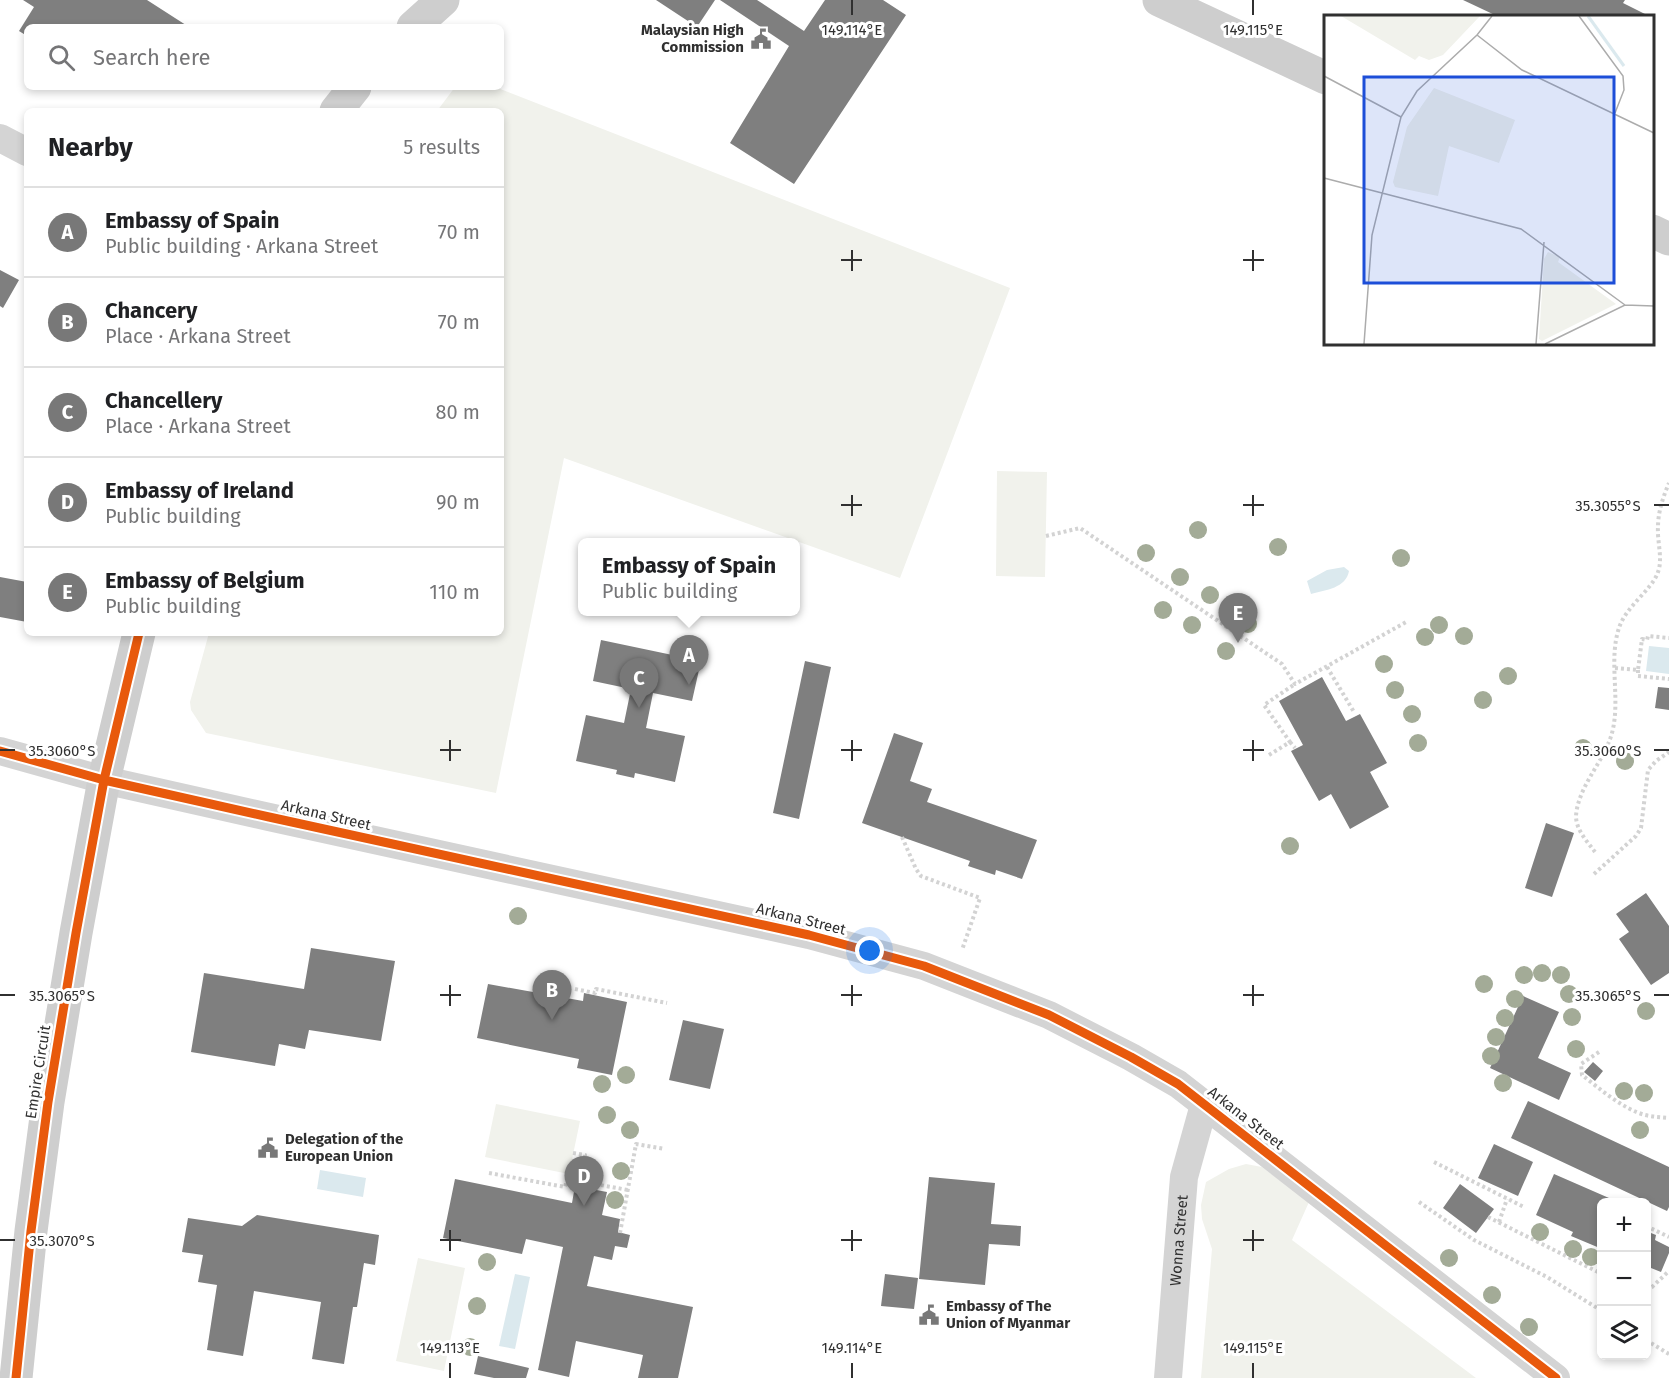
<!DOCTYPE html>
<html lang="en">
<head>
<meta charset="utf-8">
<style>
  :root { --surface:#fff; --page:#f2f2f2; --text:#202124; --muted:#757577; --line:#e0e0e0; --accent:#787878 }
  body { margin:0; font-family:"Fira Sans",sans-serif; background:var(--page); color:var(--text) }
  .controls { position:absolute; right:18px; bottom:18px; display:grid; overflow:hidden; border-radius:9px; box-shadow:0 3px 9px #0003 }
  .controls button { width:54px; height:54px; display:grid; place-items:center; padding:0; border:0; border-bottom:2px solid var(--line); background:var(--surface); color:var(--text); font:30px sans-serif }
  .you { position:absolute; left:870px; top:951px; width:21px; height:21px; margin:-15px; border:4px solid #fff; border-radius:50%; background:#1a73e8; box-shadow:0 0 0 9px #1a73e833 }
  .badge { display:grid; place-items:center; width:39px; height:39px; border-radius:50%; background:var(--accent); color:#fff; font-size:20px; font-weight:700 }
  .pin { position:absolute; translate:-50% -50px; filter:drop-shadow(0 2px 3px #0008) }
  .pin::after { content:''; position:absolute; top:32px; width:21px; height:18px; background:inherit; clip-path:polygon(0 0,100% 0,50% 100%) }
  .popup { position:absolute; left:578px; top:538px; width:222px; height:78px; box-sizing:border-box; display:grid; place-content:center; border-radius:9px; background:var(--surface); filter:drop-shadow(0 2px 4px #0005); font-size:20px; white-space:nowrap; color:var(--muted) }
  .popup b { font-size:22px; color:var(--text) }
  .popup::after { content:''; position:absolute; left:50%; top:100%; margin-left:-12px; border:12px solid transparent; border-top-color:var(--surface) }
  .list { margin:0; padding:0; list-style:none }
  h2 { display:flex; justify-content:space-between; align-items:center; height:78px; margin:0; padding:0 24px; font-size:26px }
  h2 small { font-size:20px; font-weight:400; color:var(--muted) }
  .list li { display:grid; grid-template-columns:39px 1fr auto; gap:18px; align-items:center; box-sizing:border-box; height:90px; padding:0 24px; border-top:2px solid var(--line) }
  .list b { display:block; font-size:22px; white-space:nowrap }
  .list p { margin:0; font-size:20px; white-space:nowrap; color:var(--muted) }
  .list em { font-size:20px; font-style:normal; color:var(--muted) }
  .icon { flex:none; width:33px; height:33px; fill:none; stroke:currentColor; stroke-width:2; stroke-linecap:round; stroke-linejoin:round }
  .map { position:relative; flex:none; width:1669px; height:1378px; overflow:hidden }
  .search { position:absolute; background:var(--surface); box-shadow:0 3px 9px #0003; left:24px; top:24px; width:480px; height:66px; display:flex; align-items:center; gap:15px; box-sizing:border-box; padding:0 21px; border-radius:9px; color:var(--muted); font-size:22px }
  .panel { position:absolute; background:var(--surface); box-shadow:0 3px 9px #0003; left:24px; top:108px; width:480px; height:528px; border-radius:9px }
  .map>svg:first-child { display:block }
  .green { fill:#f1f2ec }
  .water { fill:#dbe9ee }
  .building { fill:#7f7f7f }
  .lines { fill:none; stroke-linecap:round; stroke-linejoin:round }
  .path { stroke:#d3d3d3; stroke-width:4; stroke-dasharray:3 3; stroke-linecap:butt }
  .street { stroke:#d4d4d4; stroke-width:28 }
  .secondary { stroke:#cecece; stroke-width:33 }
  .cycleway-casing { stroke:#fff; stroke-width:13 }
  .cycleway { stroke:#e8590c; stroke-width:9 }
  .tree { fill:#a3ab97 }
  .ticks { fill:none; stroke:#303030; stroke-width:2 }
  .labels { text-anchor:middle; dominant-baseline:central; stroke-width:6; stroke-linejoin:round; paint-order:stroke }
  .poi-label { font-size:15px; font-weight:bold; fill:#303030; stroke:#fff; text-anchor:start }
  .street-label { font-size:15px; fill:#303030; stroke:#fff }
  .inset-river { fill:none; stroke:#dbe9ee; stroke-width:3 }
  .inset-road { fill:none; stroke:#acacac; stroke-width:1.5 }
  .view { fill:#1d4ed8; fill-opacity:0.15; stroke:#1d4ed8; stroke-width:3 }
  .inset-edge { fill:none; stroke:#303030; stroke-width:3 }
  .ticks-label { font-size:15px; text-anchor:middle; fill:#303030; stroke:#fff; stroke-width:6; stroke-linejoin:round; paint-order:stroke }
</style>
</head>
<body>
<div class="map">
<svg width="1669" height="1378" viewBox="0 0 1669 1378">
  <rect width="100%" height="100%" fill="#fff"/>
  <path class="green" d="M455 87H495L1010 288 900 578 564 458 496 793 206 733 191 710 190 702 209 633H501V111H437Z
    M997 471 1047 472 1045 577 996 576Z
    M496 1104 580 1121 569 1174 485 1157Z
    M1246 1164 1262 1167 1309 1202 1292 1240 1476 1378H1201L1212 1249 1202 1219 1201 1205 1206 1182 1229 1169Z
    M418 1258 465 1268 444 1371 396 1361Z"/>
  <path class="water" d="M1344 567 1349 571C1346 588 1326 590 1311 594L1307 581 1327 570Z
    M1649 646 1669 648V674L1646 671Z
    M320 1170 366 1178 363 1197 317 1189Z
    M515 1274 530 1277 515 1349 499 1346Z"/>
  <path class="building" d="M23 0H147L189 27 63 25 27 27V36L19 31 34 7Z
    M656 0H715L697 27Z
    M720 0H757L804 31 825 0H883L906 15 794 184 730 143 789 46Z
    M1463 0H1625L1623 3 1649 16H1497Z
    M0 270 19 280 3 308 0 306Z
    M0 577 27 582V622L0 617Z
    M601 640 701 661 692 701 653 693 646 728 685 736 675 782 635 773 634 778 616 774 617 770 576 761 586 715 624 723 631 689 593 681Z
    M805 661 831 667 799 819 773 813Z
    M1322 677 1346 721 1360 714 1387 763 1370 772 1389 807 1350 829 1331 794 1319 801 1291 751 1303 745 1279 701Z
    M1658 687 1669 688V710L1655 708Z
    M894 733 923 743 910 781 932 789 927 802 1037 840 1022 879 996 870 995 875 968 866 970 861 862 823Z
    M1546 823 1574 833 1552 897 1525 888Z
    M1646 893 1669 926V973L1651 985 1619 939 1629 932 1616 914Z
    M311 948 395 961 381 1041 309 1030 305 1049 279 1044 275 1066 191 1052 204 973 304 989Z
    M488 984 583 1001 584 993 627 1002 612 1075 577 1068 579 1059 477 1038Z
    M1523 996 1559 1012 1538 1058 1571 1073 1559 1100 1490 1068Z
    M683 1020 724 1029 710 1089 669 1080Z
    M1593 1062 1603 1071 1595 1081 1584 1072Z
    M1528 1101 1669 1167V1207L1667 1211 1511 1138Z
    M1494 1144 1533 1162 1518 1196 1478 1178Z
    M1554 1174 1609 1198 1607 1202H1602V1249L1571 1236 1573 1232 1536 1215Z
    M929 1177 995 1183 991 1224 1021 1226 1020 1246 989 1244 985 1285 919 1279Z
    M455 1179 572 1203 575 1186 607 1192 602 1215 620 1219 618 1232 630 1235 627 1248 615 1246 612 1260 594 1256 587 1286 693 1307 678 1378H638L643 1355 576 1341 569 1377 538 1370 563 1247 526 1239 522 1254 443 1238Z
    M1460 1184 1494 1209 1476 1233 1443 1208Z
    M257 1215 379 1235 375 1265 364 1263 357 1307H353L344 1364 312 1359 321 1302 254 1291 243 1356 207 1350 217 1285 198 1282 203 1255 182 1252 188 1218 242 1226Z
    M1646 1231 1656 1235 1655 1240 1669 1247V1253L1661 1272 1646 1266Z
    M885 1274 918 1278 914 1309 881 1306Z
    M478 1356 529 1368 526 1378H494L474 1374Z"/>
  <g class="lines">
    <path class="path" d="M1046 536 1080 528 1282 664 1295 684 1408 621
      M1327 667 1354 712
      M1615 668 1638 670 1642 639 1647 640 1648 636 1669 638
      M1638 670V676L1669 679
      M1290 742 1295 748
      M1269 755 1290 742 1264 705 1295 684
      M902 837 916 869 921 876 980 898 962 950
      M1595 852C1587 841 1576 830 1576 816 1578 786 1604 762 1612 733 1621 699 1608 661 1619 628 1626 606 1652 590 1658 572 1663 559 1657 541 1658 527 1658 512 1663 497 1669 483
      M1594 874 1636 836 1641 828 1648 770 1656 761 1669 752
      M575 989 595 993 596 989 667 1003
      M1599 1052 1581 1064 1582 1075C1600 1089 1623 1109 1645 1115 1653 1117 1661 1117 1669 1118
      M573 1153 585 1155 580 1182
      M1434 1162 1524 1207
      M489 1173 565 1187 567 1179 628 1190
      M1419 1202 1474 1240 1547 1277 1602 1311
      M1488 1217 1602 1274
      M1499 1222 1507 1199
      M1646 1226 1669 1237
      M620 1233 636 1144 665 1149
      M1646 1289 1652 1287 1669 1271
      M1646 1340 1669 1354"/>
    <g class="street">
      <path d="M0 138 27 152"/>
      <path d="M0 751 104 780 269 817 809 935 924 966 1049 1015 1131 1057 1178 1084 1556 1378"/>
      <path id="s1" d="M1168 1378 1184 1177 1204 1105"/>
    </g>
    <path class="secondary" d="M1159 0 1326 78
      M413 27 443 0
      M336 111 355 87
      M1652 231 1669 239
      M16 1378 31 1231 48 1102 76 933 104 780 139 633"/>
    <g class="cycleway-casing">
      <path id="cycleway" d="M0 751 104 780 269 817 809 935 924 966 1049 1015 1131 1057 1178 1084 1556 1378
        M16 1378 31 1231 48 1102 76 933 104 780 139 633"/>
    </g>
    <use href="#cycleway" class="cycleway"/>
  </g>
  <g class="tree">
    <circle cx="1198" cy="530" r="9"/>
    <circle cx="1278" cy="547" r="9"/>
    <circle cx="1146" cy="553" r="9"/>
    <circle cx="1401" cy="558" r="9"/>
    <circle cx="1180" cy="577" r="9"/>
    <circle cx="1210" cy="595" r="9"/>
    <circle cx="1163" cy="610" r="9"/>
    <circle cx="1248" cy="624" r="9"/>
    <circle cx="1192" cy="625" r="9"/>
    <circle cx="1439" cy="625" r="9"/>
    <circle cx="1464" cy="636" r="9"/>
    <circle cx="1425" cy="637" r="9"/>
    <circle cx="1226" cy="651" r="9"/>
    <circle cx="1384" cy="664" r="9"/>
    <circle cx="1508" cy="676" r="9"/>
    <circle cx="1395" cy="690" r="9"/>
    <circle cx="1483" cy="700" r="9"/>
    <circle cx="1412" cy="714" r="9"/>
    <circle cx="1418" cy="743" r="9"/>
    <circle cx="1583" cy="748" r="9"/>
    <circle cx="1625" cy="761" r="9"/>
    <circle cx="1290" cy="846" r="9"/>
    <circle cx="518" cy="916" r="9"/>
    <circle cx="1542" cy="973" r="9"/>
    <circle cx="1524" cy="975" r="9"/>
    <circle cx="1561" cy="975" r="9"/>
    <circle cx="1484" cy="984" r="9"/>
    <circle cx="1569" cy="994" r="9"/>
    <circle cx="1515" cy="999" r="9"/>
    <circle cx="1646" cy="1011" r="9"/>
    <circle cx="1572" cy="1017" r="9"/>
    <circle cx="1505" cy="1018" r="9"/>
    <circle cx="1496" cy="1037" r="9"/>
    <circle cx="1576" cy="1049" r="9"/>
    <circle cx="1491" cy="1056" r="9"/>
    <circle cx="626" cy="1075" r="9"/>
    <circle cx="1503" cy="1083" r="9"/>
    <circle cx="602" cy="1084" r="9"/>
    <circle cx="1624" cy="1091" r="9"/>
    <circle cx="1644" cy="1093" r="9"/>
    <circle cx="607" cy="1115" r="9"/>
    <circle cx="630" cy="1130" r="9"/>
    <circle cx="1640" cy="1130" r="9"/>
    <circle cx="621" cy="1171" r="9"/>
    <circle cx="575" cy="1172" r="9"/>
    <circle cx="615" cy="1200" r="9"/>
    <circle cx="1540" cy="1232" r="9"/>
    <circle cx="1573" cy="1249" r="9"/>
    <circle cx="1591" cy="1257" r="9"/>
    <circle cx="1449" cy="1258" r="9"/>
    <circle cx="487" cy="1262" r="9"/>
    <circle cx="1492" cy="1295" r="9"/>
    <circle cx="477" cy="1306" r="9"/>
    <circle cx="1529" cy="1327" r="9"/>
    <circle cx="470" cy="1347" r="9"/>
  </g>
  <path class="ticks" d="M852 0V15M1253 0V15M852 250V271M1253 250V271M841 260H862M1243 260H1264M852 495V516M1253 495V516M841 505H862M1243 505H1264M1654 505H1669M450 740V761M852 740V761M1253 740V761M0 750H15M440 750H461M841 750H862M1243 750H1264M1654 750H1669M450 985V1006M852 985V1006M1253 985V1006M0 995H15M440 995H461M841 995H862M1243 995H1264M1654 995H1669M450 1230V1251M852 1230V1251M1253 1230V1251M0 1240H15M440 1240H461M841 1240H862M1243 1240H1264M450 1363V1378M852 1363V1378M1253 1363V1378"/>
  <defs>
    <g id="civic-bare" transform="scale(1.62)"><path d="M-.6-6.5H3V-4.5H.6V-3L4-1V1h2V6H-6V1h2V-1L-.6-3ZM-1.2 2.5V6h2.4V2.5Z" fill="#787878" stroke="#fff" stroke-width="2.5" paint-order="stroke"/></g>
  </defs>
  <g fill-rule="evenodd">
    <use href="#civic-bare" x="761" y="39"/>
    <use href="#civic-bare" x="268" y="1148"/>
    <use href="#civic-bare" x="929" y="1315"/>
  </g>
  <g class="labels">
    <g class="poi-label">
      <text x="744" y="30" text-anchor="end">Malaysian High<tspan x="744" dy="17">Commission</tspan></text>
      <text x="285" y="1139">Delegation of the<tspan x="285" dy="17">European Union</tspan></text>
      <text x="946" y="1306">Embassy of The<tspan x="946" dy="17">Union of Myanmar</tspan></text>
    </g>
    <g class="street-label">
      <text transform="translate(326 815) rotate(13)">Arkana Street</text>
      <text transform="translate(801 919) rotate(14)">Arkana Street</text>
      <text transform="translate(38 1072) rotate(-81)">Empire Circuit</text>
      <text transform="translate(1246 1118) rotate(38)">Arkana Street</text>
      <text stroke="none"><textPath href="#s1" startOffset="138">Wonna Street</textPath></text>
    </g>
  </g>
  <g transform="translate(1324 15)">
    <rect width="330" height="330" fill="#fff"/>
    <path d="M17 1H156L119 40 105 45 95 41 91 45ZM110 73 191 105 175 148 125 131 114 181 71 172 69 167 83 112ZM224 237 236 242 234 247 292 289 218 326 215 324 220 244Z" fill="#f1f2ec"/>
    <path class="inset-river" d="M264 1 300 51"/>
    <path class="inset-road" d="M255 1 299 61 300 75 291 98M153 20 198 55 330 118M0 61 77 102M0 163 197 214 301 290M40 329 48 220 77 102 93 76 153 20 168 1M212 329 220 227M221 329 301 290 330 291"/>
    <path class="view" d="M40 62H290V268H40Z"/>
    <rect width="330" height="330" class="inset-edge"/>
  </g>
  <g class="ticks-label">
    <text x="852" y="35">149.114°E</text>
    <text x="1253" y="35">149.115°E</text>
    <text x="1608" y="511">35.3055°S</text>
    <text x="62" y="756">35.3060°S</text>
    <text x="1608" y="756">35.3060°S</text>
    <text x="62" y="1001">35.3065°S</text>
    <text x="1608" y="1001">35.3065°S</text>
    <text x="62" y="1246">35.3070°S</text>
    <text x="450" y="1353">149.113°E</text>
    <text x="852" y="1353">149.114°E</text>
    <text x="1253" y="1353">149.115°E</text>
  </g>
</svg>
<div class="controls">
<button>+</button>
<button>−</button>
<button><svg class="icon" aria-label="layers" viewBox="0 0 24 24"><path d="M12 4l9 5-9 5-9-5zM3 14l9 5 9-5"/></svg></button>
</div>
<div class="you"></div>
<div class="pin badge" style="left:689px;top:685px">A</div>
<div class="popup"><b>Embassy of Spain</b>Public building</div>
<div class="pin badge" style="left:552px;top:1020px">B</div>
<div class="pin badge" style="left:639px;top:708px">C</div>
<div class="pin badge" style="left:584px;top:1206px">D</div>
<div class="pin badge" style="left:1238px;top:643px">E</div>
<div class="search"><svg class="icon" aria-label="search" viewBox="0 0 24 24"><circle cx="10" cy="10" r="6"/><path d="M15 15l6 6"/></svg>Search here</div>
<section class="panel">
<h2>Nearby<small>5 results</small></h2>
<ul class="list">
<li><span class="badge">A</span><div><b>Embassy of Spain</b><p>Public building · Arkana Street</p></div><em>70 m</em></li>
<li><span class="badge">B</span><div><b>Chancery</b><p>Place · Arkana Street</p></div><em>70 m</em></li>
<li><span class="badge">C</span><div><b>Chancellery</b><p>Place · Arkana Street</p></div><em>80 m</em></li>
<li><span class="badge">D</span><div><b>Embassy of Ireland</b><p>Public building</p></div><em>90 m</em></li>
<li><span class="badge">E</span><div><b>Embassy of Belgium</b><p>Public building</p></div><em>110 m</em></li>
</ul>
</section>
</div>
</body>
</html>
